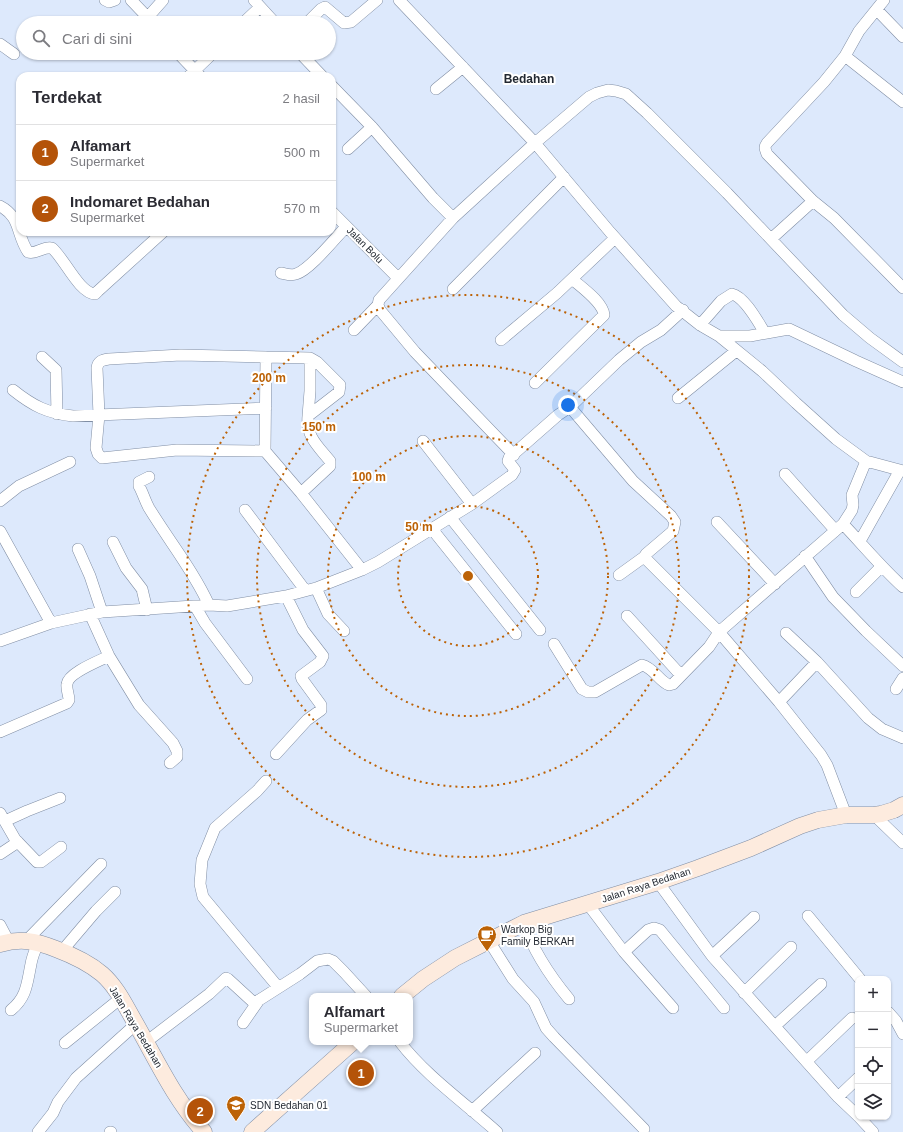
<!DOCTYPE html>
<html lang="id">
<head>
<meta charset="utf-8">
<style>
  :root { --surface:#fff; --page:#f2f2f3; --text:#2b2b33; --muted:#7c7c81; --line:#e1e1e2; --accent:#b45309 }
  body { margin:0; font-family:Arial,sans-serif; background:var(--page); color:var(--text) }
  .controls { position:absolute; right:12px; bottom:12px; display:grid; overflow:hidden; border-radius:8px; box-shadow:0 1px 3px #0004 }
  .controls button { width:36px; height:36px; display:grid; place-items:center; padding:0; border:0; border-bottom:1px solid var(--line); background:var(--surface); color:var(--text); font:20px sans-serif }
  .you { position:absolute; left:568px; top:405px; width:14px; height:14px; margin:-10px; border:3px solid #fff; border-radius:50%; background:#1a73e8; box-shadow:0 0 0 6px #1a73e833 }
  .badge { display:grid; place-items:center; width:26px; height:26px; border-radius:50%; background:var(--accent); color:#fff; font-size:13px; font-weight:700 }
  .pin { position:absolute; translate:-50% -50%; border:2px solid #fff; box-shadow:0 1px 4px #0006 }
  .popup { position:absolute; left:309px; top:993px; width:104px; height:52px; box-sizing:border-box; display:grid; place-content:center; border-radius:8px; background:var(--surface); filter:drop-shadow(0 1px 3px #0005); font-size:13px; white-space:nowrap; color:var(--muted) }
  .popup b { font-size:15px; color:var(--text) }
  .popup::after { content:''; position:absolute; left:50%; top:100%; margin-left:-8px; border:8px solid transparent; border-top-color:var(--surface) }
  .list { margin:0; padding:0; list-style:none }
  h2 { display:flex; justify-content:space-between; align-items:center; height:52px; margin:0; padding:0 16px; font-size:17px }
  h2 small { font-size:13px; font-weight:400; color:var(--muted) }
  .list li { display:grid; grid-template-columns:26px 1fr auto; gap:12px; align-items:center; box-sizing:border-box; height:56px; padding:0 16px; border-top:1px solid var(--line) }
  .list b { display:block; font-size:15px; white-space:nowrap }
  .list p { margin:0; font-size:13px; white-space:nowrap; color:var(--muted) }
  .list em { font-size:13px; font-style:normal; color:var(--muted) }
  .icon { flex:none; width:22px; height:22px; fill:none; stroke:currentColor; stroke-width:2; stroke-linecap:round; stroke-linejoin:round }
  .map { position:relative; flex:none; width:903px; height:1132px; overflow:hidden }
  .search { position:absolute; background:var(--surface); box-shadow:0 1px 3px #0004; left:16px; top:16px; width:320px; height:44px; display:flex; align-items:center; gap:10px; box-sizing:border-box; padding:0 14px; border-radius:22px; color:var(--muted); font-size:15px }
  .panel { position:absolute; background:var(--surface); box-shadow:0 1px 3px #0004; left:16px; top:72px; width:320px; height:164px; border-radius:12px }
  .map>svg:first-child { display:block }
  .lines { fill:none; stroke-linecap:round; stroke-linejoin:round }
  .street-casing { stroke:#808ea4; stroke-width:12 }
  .secondary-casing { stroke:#808ea4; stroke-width:17 }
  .street { stroke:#fff; stroke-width:11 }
  .secondary { stroke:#fdebde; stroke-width:16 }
  .ring { fill:none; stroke:#bc6206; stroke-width:2; stroke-dasharray:2 4 }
  .labels { text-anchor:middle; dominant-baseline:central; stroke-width:4; stroke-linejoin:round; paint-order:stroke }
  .street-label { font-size:10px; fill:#232932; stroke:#fff }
  .poi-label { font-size:10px; fill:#232932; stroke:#fff; text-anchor:start }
  .quarter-label { font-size:12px; font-weight:bold; fill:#232932; stroke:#fff }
  .centre { fill:#bc6206; stroke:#fff; stroke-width:2 }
  .ring-label { font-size:12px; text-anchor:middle; font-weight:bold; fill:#bc6206; stroke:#fff; stroke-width:4; stroke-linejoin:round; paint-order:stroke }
</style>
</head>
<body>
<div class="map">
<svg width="903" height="1132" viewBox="0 0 903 1132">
  <rect width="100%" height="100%" fill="#dde9fc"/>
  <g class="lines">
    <g class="street-casing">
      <path id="street" d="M105 0 109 2 115 0
        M131 0 153 23
        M254 0 275 23
        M399 0 535 143 610 232 676 306 700 325 719 336 762 371 796 403 836 439 866 461 903 471
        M884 0 859 31 845 56 824 82 767 143C764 147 765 149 767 154L813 201 834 218 903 288
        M877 10 903 37
        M148 17 163 0
        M243 23 260 7
        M307 23 321 9 325 7 344 23 351 22 377 0
        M0 44 14 54
        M178 53 200 76
        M300 53 322 76
        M845 56 903 102
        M189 76 213 53
        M332 86 372 127 433 198 453 218
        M436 89 463 67
        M348 149 372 127
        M0 206C21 217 16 234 28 252 36 255 43 246 52 248 64 258 79 293 95 294L98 291 163 232
        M332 212 398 278
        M771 239 813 201
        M281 273C286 274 291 276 296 274 310 270 335 238 346 227
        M453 289 564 177
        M378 305 380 310 415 352 514 455
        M700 325 721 301 732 294C745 297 758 322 765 333
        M354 330 378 305 379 300 453 218 535 143 589 97 597 93 608 90 616 91 626 94 647 113 727 193 843 315 870 338 903 362
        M719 336H750L789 329 856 361 903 382
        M501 340 557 293 615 238
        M42 357 56 370 57 414
        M266 357 310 358 317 362 340 385 339 392 308 416C306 437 318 446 330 461V466L301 493
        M535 383 604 315C603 302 581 287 572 279
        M13 390C33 406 47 413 73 416L266 408
        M678 398 736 351
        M570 407 619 360 641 342 661 330 683 310
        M308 416 310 391V358
        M423 441 472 504
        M265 451 177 450 102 458 98 454 96 448 99 415 97 368C98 361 102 360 109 359L181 355 266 357 265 451 301 493 362 570
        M785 474 835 530
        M149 477 139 482V486C143 493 145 501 149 508 169 541 193 570 209 605
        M0 501 19 486 70 462
        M245 510 305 590
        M450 517 540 630
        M717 522 775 584
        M843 524C863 545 881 567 903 587
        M432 529 516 634
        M0 531 51 623
        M860 541 900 470
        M113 542 126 568 142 589 147 610
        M78 549 90 576 102 612
        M805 556 833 597 866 631 903 666
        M619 575 644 557
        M316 588 328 614 344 631
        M856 592 881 567
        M195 606 205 623 247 679
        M90 614 109 656 139 705 173 743 177 751V757L170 763
        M627 616 677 671 681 673 684 672
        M786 633 817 662 868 718 882 729 903 738
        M0 641 51 623 102 612 209 605 227 606 286 596 316 588 362 570 378 562 472 504 512 475 515 470 508 461 509 458 558 415 570 407 633 481 671 516 675 522 673 531 646 554 644 557 719 632 779 702 821 755 827 765 846 815
        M554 644 582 689 588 692H595L642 665C654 668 659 681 669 685L673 684 709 647 719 632 843 524 852 510 853 505 852 495 866 461
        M896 689 903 678
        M779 702 817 662
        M0 732 67 703 69 700C69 695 66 689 67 684 68 673 99 661 109 656
        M276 754 307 720 321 710V705L302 679 301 676 320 662 323 656 303 630 286 596
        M266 781 257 791 215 828 202 860 200 884 203 897 278 987
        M0 813 15 839 37 862H41L61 847
        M874 815 903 843
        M5 821 27 811 60 798
        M0 854 18 842
        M658 882 712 956 838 1097 858 1116
        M587 903 624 952 648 930 654 928 660 930 724 1008
        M808 916 860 979
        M524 923C533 951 550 976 569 999
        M0 925 9 942
        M27 940 101 864
        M489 941 513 979 534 1002 546 1028 554 1037 644 1129
        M62 951 96 911 115 892
        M624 952 673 1008
        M712 956 754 917
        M744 993 791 947
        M11 1010C27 997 27 983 31 964 32 957 35 950 38 943
        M888 1012 896 1021 903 1034
        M243 1023 259 1000
        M775 1026 821 984
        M146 1042 209 994 226 978 228 979 252 1001 256 1002 300 974 317 961 328 959 333 961 344 972 366 996
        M400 1042C425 1075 466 1104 497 1132
        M65 1043 121 998
        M807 1061 852 1018
        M838 1097 858 1078
        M472 1111 535 1053
        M859 1117 873 1132
        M38 1132 53 1113 58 1102 76 1078 136 1024
        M110 1132H111"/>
    </g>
    <g class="secondary-casing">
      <path id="secondary" d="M0 944C21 938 36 941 56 949 72 955 89 963 102 974 117 987 126 1007 136 1024 157 1061 175 1100 204 1132
        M402 996 423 979 455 958 524 923 658 882 698 868 751 848 800 826 818 820 846 815H874L881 814 894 810 903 805
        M252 1132 353 1042"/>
    </g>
    <use href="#street" class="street"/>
    <use href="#secondary" class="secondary"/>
  </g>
  <g class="ring">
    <circle cx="468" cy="576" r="70"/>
    <circle cx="468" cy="576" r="140"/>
    <circle cx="468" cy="576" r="211"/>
    <circle cx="468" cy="576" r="281"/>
  </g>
  <defs>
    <g id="cafe-pin" transform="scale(1)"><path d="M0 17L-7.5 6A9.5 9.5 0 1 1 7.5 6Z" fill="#bc6206" stroke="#fff"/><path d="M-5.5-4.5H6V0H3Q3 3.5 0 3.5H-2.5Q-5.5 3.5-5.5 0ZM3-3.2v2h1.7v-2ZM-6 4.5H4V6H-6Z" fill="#fff"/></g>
    <g id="school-pin" transform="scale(1)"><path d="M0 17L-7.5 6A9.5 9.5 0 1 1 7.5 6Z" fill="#bc6206" stroke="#fff"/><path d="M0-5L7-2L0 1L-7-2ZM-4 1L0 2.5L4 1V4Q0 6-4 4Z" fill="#fff"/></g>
  </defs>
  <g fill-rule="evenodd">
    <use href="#cafe-pin" x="487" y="935"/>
    <use href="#school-pin" x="236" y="1105"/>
  </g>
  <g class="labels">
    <g class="street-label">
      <text transform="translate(365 245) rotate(45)">Jalan Bolu</text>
      <text transform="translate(646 885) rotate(-18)">Jalan Raya Bedahan</text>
      <text transform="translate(136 1027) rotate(59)">Jalan Raya Bedahan</text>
    </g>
    <g class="poi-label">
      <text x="501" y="929">Warkop Big<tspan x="501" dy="12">Family BERKAH</tspan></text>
      <text x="250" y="1105">SDN Bedahan 01</text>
    </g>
    <g class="quarter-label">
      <text x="529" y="79">Bedahan</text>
    </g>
  </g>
  <circle cx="468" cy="576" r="6" class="centre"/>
  <g class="ring-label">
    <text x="269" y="382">200 m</text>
    <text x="319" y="431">150 m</text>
    <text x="369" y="481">100 m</text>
    <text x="419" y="531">50 m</text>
  </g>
</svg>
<div class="controls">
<button>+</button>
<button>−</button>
<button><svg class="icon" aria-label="locate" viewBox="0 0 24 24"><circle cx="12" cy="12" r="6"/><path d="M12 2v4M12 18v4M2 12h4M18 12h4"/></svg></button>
<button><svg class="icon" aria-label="layers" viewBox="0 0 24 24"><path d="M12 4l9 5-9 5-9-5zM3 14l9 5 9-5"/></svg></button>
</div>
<div class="you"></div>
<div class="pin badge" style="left:361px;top:1073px">1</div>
<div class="popup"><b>Alfamart</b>Supermarket</div>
<div class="pin badge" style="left:200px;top:1111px">2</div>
<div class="search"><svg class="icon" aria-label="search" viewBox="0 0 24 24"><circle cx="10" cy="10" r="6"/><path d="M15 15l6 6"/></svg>Cari di sini</div>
<section class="panel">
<h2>Terdekat<small>2 hasil</small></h2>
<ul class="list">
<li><span class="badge">1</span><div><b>Alfamart</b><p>Supermarket</p></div><em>500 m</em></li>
<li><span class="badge">2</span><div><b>Indomaret Bedahan</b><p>Supermarket</p></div><em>570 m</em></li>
</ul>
</section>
</div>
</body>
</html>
